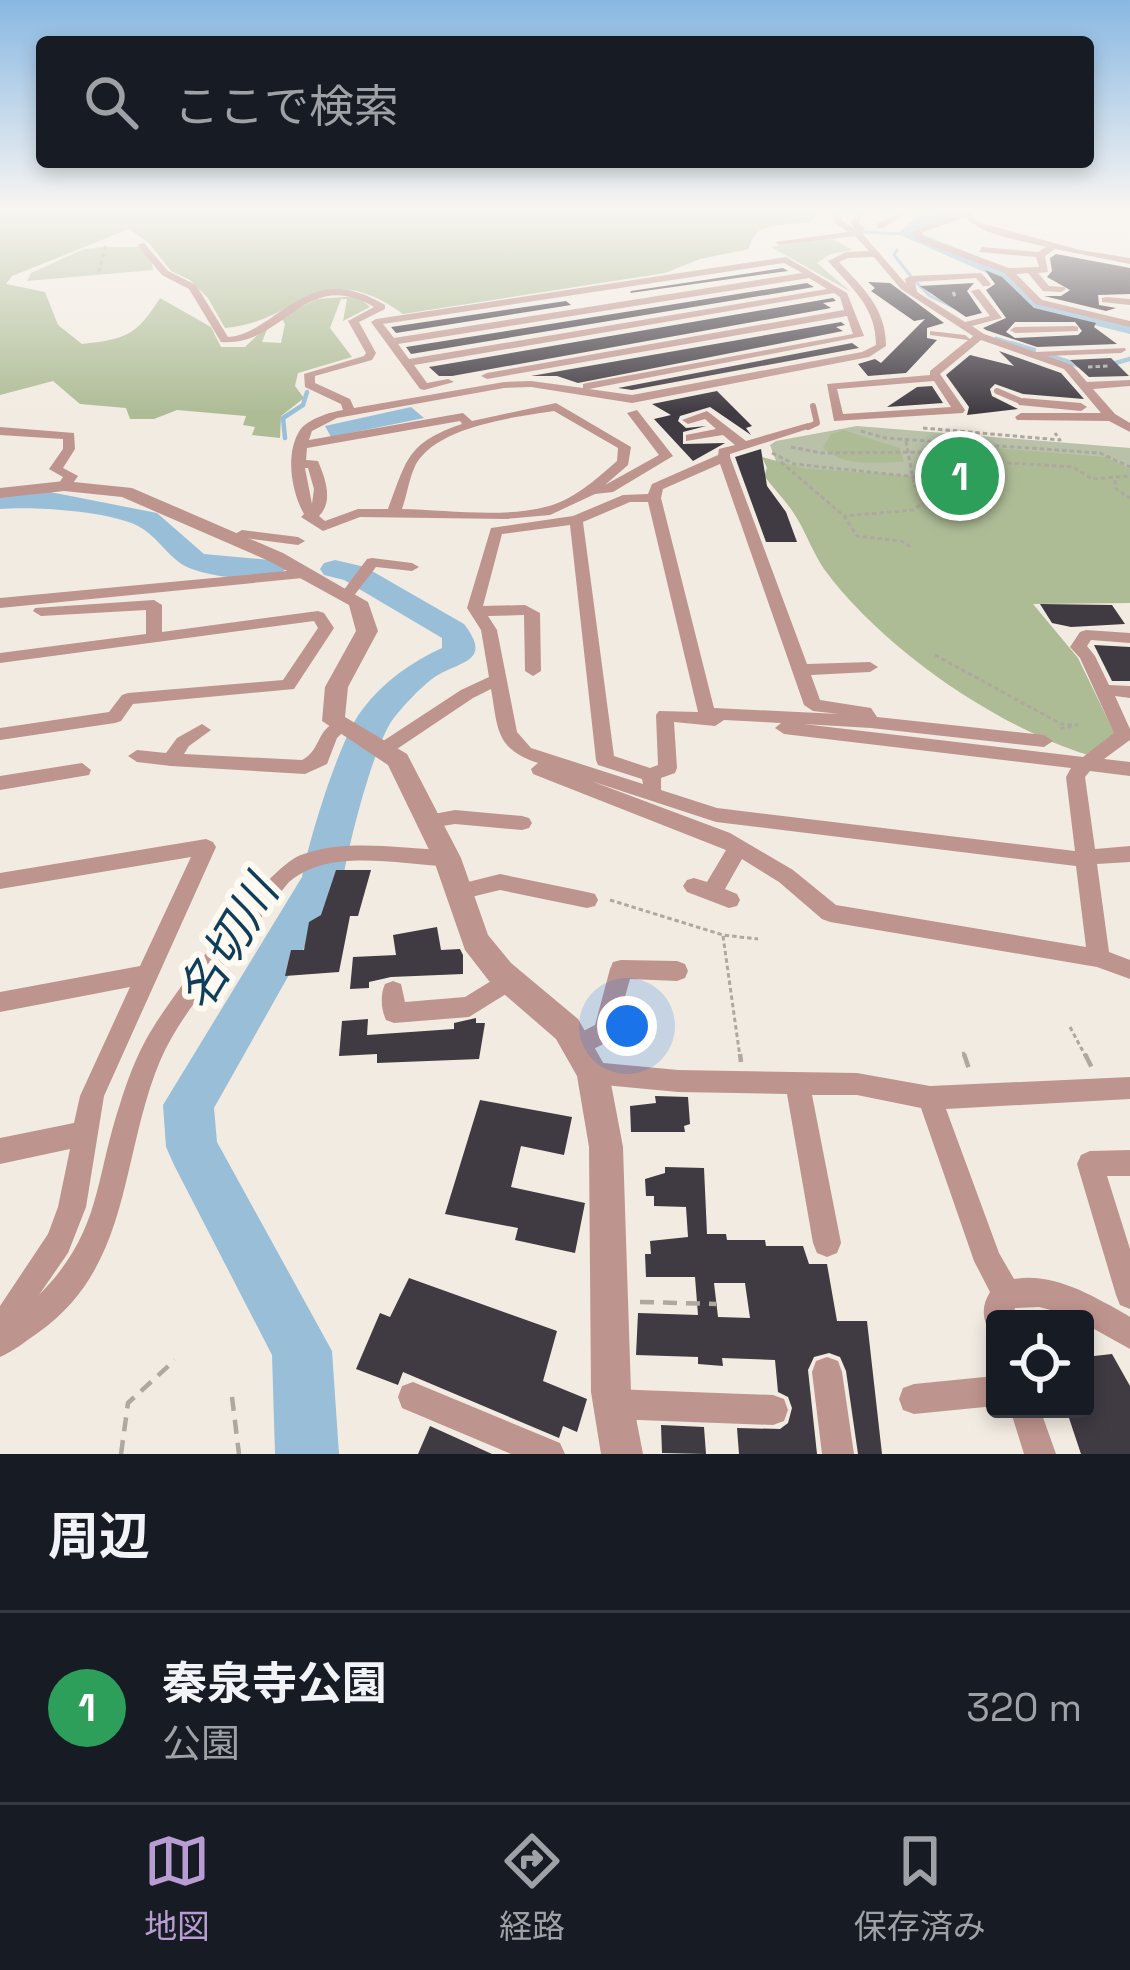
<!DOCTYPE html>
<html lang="ja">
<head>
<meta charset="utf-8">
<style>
  :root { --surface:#171b24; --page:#20242c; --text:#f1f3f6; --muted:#9ea1a6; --line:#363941; --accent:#b89dd3 }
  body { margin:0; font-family:"Space Grotesk","Noto Sans JP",sans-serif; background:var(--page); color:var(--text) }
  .controls { position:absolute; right:36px; bottom:36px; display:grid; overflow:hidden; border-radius:12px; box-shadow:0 6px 18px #0003 }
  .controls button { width:108px; height:108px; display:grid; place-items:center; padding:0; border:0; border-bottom:3px solid var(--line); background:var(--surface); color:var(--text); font:60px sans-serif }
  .you { position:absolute; left:627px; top:1026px; width:42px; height:42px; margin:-30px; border:9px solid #fff; border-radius:50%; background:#1a73e8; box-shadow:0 0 0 18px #1a73e833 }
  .badge { display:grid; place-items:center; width:78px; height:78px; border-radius:50%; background:var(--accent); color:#fff; font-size:39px; font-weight:700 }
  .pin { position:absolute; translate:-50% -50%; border:6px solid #fff; box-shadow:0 3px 12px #0006 }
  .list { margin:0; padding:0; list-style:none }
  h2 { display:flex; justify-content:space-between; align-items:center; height:156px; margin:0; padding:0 48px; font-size:51px }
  h2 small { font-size:39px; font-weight:400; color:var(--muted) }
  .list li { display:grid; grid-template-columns:78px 1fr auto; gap:36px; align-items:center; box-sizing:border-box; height:192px; padding:0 48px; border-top:3px solid var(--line) }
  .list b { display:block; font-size:45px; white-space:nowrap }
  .list p { margin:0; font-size:39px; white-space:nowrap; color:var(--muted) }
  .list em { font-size:39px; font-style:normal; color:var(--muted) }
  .icon { flex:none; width:66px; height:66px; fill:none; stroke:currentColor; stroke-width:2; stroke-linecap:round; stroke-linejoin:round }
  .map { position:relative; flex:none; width:1130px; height:1454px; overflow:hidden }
  .search { position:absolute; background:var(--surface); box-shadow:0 6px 18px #0003; left:36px; right:36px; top:36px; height:132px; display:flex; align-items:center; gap:30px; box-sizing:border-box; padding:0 42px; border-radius:12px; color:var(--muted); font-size:45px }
  .sheet { height:348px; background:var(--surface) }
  nav { display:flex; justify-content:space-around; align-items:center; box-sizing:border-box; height:168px; border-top:3px solid var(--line); background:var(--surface); font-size:33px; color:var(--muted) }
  nav a { display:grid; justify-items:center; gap:6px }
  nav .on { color:var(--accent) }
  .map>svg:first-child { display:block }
  .green { fill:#b9c2a9 }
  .forest { fill:#aebc96 }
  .water { fill:#99bfd8 }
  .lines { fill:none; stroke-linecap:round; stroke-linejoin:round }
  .stream-far1 { stroke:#99bfd8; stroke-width:3 }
  .stream { stroke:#99bfd8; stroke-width:4.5 }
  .river { fill:#99bfd8; fill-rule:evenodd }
  .building { fill:#403a42; fill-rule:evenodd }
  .path-far1 { stroke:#ada8a0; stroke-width:3; stroke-dasharray:4.5 3; stroke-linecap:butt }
  .path { stroke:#ada8a0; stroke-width:4.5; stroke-dasharray:14 9; stroke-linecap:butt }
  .service { stroke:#be948e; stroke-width:6 }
  .minor { fill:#be948e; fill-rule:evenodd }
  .tertiary { fill:#be948e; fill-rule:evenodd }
  .labels { text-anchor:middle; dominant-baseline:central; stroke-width:12; stroke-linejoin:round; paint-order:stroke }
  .near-water-label { font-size:48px; font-style:italic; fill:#0e3e59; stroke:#fef9f1 }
</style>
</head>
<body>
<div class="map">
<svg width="1130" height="1454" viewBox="0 0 1130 1454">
  <rect width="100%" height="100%" fill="#f2ebe1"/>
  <path class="green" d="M830 238 853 250 830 254 817 263 851 292 771 247Z
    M104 247H138L151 256 153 270 27 281 31 273 84 249Z
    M857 426 1130 448V488L951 492 777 464 770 445 776 441Z"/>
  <path class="forest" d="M0 209H821L809 223C785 225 753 220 749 249L700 259 665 273 403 314C321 254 299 322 225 328L208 298 190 280 171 271 149 243 129 229 12 276 6 284 45 292 58 325 82 344C126 339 136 336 160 298L211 327 221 347H245L269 324 262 342 281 343 285 324 281 317 317 299 357 296 370 307 343 321 347 299H341L330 328 352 357 298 373 295 386 304 398 281 416 280 438 252 435 255 427 243 425 246 416 177 410 154 419H130L126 408 80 404 53 381 0 395Z
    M843 430 900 448 904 462C878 462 841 468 823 447L831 434Z
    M994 448 1106 457 1130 469V603L1033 604 1078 658 1115 734 1088 755C995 726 882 648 824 569 814 554 807 536 798 520 789 504 775 490 764 476L767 468 762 457 803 468 960 480 958 475 916 469 930 467 932 456 995 466 1000 461Z"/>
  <path class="water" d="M411 407 424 418 331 437 325 426Z"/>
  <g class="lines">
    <path class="stream-far1" d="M861 232 907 234
      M897 250 894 255 910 275
      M915 281 930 296 953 307
      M996 338 1020 346"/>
    <path class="stream" d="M1011 343 1034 350
      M1050 356 1081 366
      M1112 364 1130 359
      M285 438 283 418 303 405 307 392"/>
    <path class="river" d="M940 209H965L919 233 1012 270 1040 300 1130 322V334L1026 308 998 278 898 234 915 218Z
      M35 489 157 513 204 554 271 560 286 569C271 586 198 577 180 563 166 553 154 534 138 526 110 511 32 506 0 509V493Z
      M335 560 365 567 464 624C495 664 456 661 432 679 419 689 403 706 393 719 373 747 349 843 343 879L214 1108 217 1142 332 1351 339 1454H275L272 1355 174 1165 166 1147 163 1105 302 877C309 839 340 738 362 710 383 682 411 662 442 648V638L344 580 324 575 320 569 324 563Z"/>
  </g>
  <path class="building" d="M1056 254 1130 268V294L1098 295 1099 305 1116 308 1106 311 1044 296H1061L1070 290 1047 277 1052 271 1050 258Z
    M783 268 788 271 630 293 631 291Z
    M985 270 1002 277 1034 308 1096 323 1094 327 1117 344 1037 347 986 330 983 328 1006 318 986 290 995 284ZM1015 322H1075L1082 331 1078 335 1015 338 1006 332Z
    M868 282 890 283 944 323 927 328V338L937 340 906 373 868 376 858 364 875 359 881 363 925 319 914 321 871 291 875 288Z
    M807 283 814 287 411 354 406 347Z
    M974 283 967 291 982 313 966 317 920 286Z
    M833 298 836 301 823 303 831 308 452 376H439L429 367Z
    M566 301 571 305 396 333 391 327Z
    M841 322 845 325 836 327 843 331 578 383 557 376H531Z
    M852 343 859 348 632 390 618 388Z
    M999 351 1061 373 1084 399 1023 394 995 384 990 389 992 396 1018 409 967 415 969 407 946 375 970 355 1014 366Z
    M1111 358 1129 376 1089 377 1070 360Z
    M932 386 943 403 887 407 917 387Z
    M717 391 752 426 746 428 751 435 710 407 680 416 678 421 686 428 706 426 683 432V444L725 443 693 461 654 419 671 415 652 404Z
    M761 449 767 486 786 512 797 542H766L735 457Z
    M1040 604 1112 605 1125 624 1071 627 1052 623Z
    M1094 645 1130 647V681H1112Z
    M336 870H371L358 916H350L339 972 285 976 291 950H304L309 922 321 915Z
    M437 927 441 950 460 949 463 955V974L391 977 369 982V988L350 989 353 957 396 955 393 935Z
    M476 1018V1023H485L479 1059 377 1063V1054L339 1056 342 1021 368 1019 367 1035 454 1029V1023Z
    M655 1096 688 1097 690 1124 684 1126 685 1132H631L630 1106 656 1103Z
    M480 1100 572 1117 564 1155 521 1146 511 1187 585 1203 575 1253 515 1240 518 1228 445 1214Z
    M665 1167 704 1168 707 1234H726L727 1240H765L766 1246H803L809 1264H827L837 1321H867L882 1454H858L846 1371 840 1357 829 1353 814 1357 808 1370 817 1454H739L737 1428 780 1429 788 1423 792 1408 788 1397 778 1392 775 1360 722 1358 723 1366 698 1364V1357L636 1355 638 1313 698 1315 695 1277H646L645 1254H651L650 1241 688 1237 686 1207 654 1206V1196H646L645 1179 665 1173ZM714 1283H745L750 1318 718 1317Z
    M409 1278 557 1331 543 1381 587 1399 577 1432 563 1426 559 1438 403 1372 398 1385 356 1369 380 1313 390 1317Z
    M1112 1354 1130 1386V1454H1081L1066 1409H1085V1357Z
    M661 1425 704 1427 706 1454 662 1453Z
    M430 1426 492 1454H418Z"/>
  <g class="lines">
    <path class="path-far1" d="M99 272 106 244
      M953 292 956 298
      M1088 367 1108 366
      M923 428 1060 440 1055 433
      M861 431 885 438 1100 453 1130 467
      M906 441 914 485 932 497
      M791 447 822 453 938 452 993 462 1073 467 1092 479 1130 476
      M772 453 794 464 983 484 978 489 946 488 913 510 844 516
      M781 462 844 516 857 536 901 541 913 548
      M1115 480V488L1130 498
      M935 655 1061 724 1077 725 1060 729
      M610 900 723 935 758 939
      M723 936 740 1057
      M1070 1027 1086 1057
      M963 1052 965 1057"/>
    <path class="path" d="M740 1054 741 1062
      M964 1054 970 1072
      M1085 1054 1092 1068
      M640 1302 716 1304
      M232 1397 239 1454
      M121 1454 128 1403 175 1360"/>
    <path class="service" d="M997 391 1023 402
      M808 427 817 423 813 406"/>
    <path class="minor" d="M834 209H842V221L855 229 851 224 855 209H863L859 223 865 229 861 232 906 284 905 279 910 276 981 273 991 284 989 286H983L976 278 915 282 917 292 965 322 990 316 971 291 979 289 1002 318 972 326 984 334 1036 352 1125 348 1126 350 1121 353 1047 356 1072 365 1087 382 1130 380V386L1093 389 1115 414 1130 423V432L1109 421 1017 420 1015 417 1021 413H1101L1064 369 981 340 940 374 965 410 963 413 834 421 827 384 930 375V371L968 340 930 335V331L965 335 970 339 973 336 901 289 874 257 848 258 839 262C863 288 886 308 886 346L869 357 632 403 531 387 504 388 337 418 312 431 309 440 463 413 472 421 556 403 631 447 628 465 605 485 659 455 627 413 637 410 673 456 613 492 595 494 550 515 506 519 360 517 323 531 301 517 304 514C291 491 285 453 300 430 308 419 330 412 343 410L341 404 305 387 304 374 364 356 366 353 348 321 374 307C304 266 285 347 221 342L189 289 162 275 137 245 144 243 168 271 196 285 228 337C245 336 257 327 271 318 315 288 336 277 385 305V309L359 322 376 353 372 360 315 376V383L350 399 354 408 504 382 531 381 583 388V384L587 383 853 334 847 316 487 379 481 376 487 373 844 310 840 297 834 293 414 365 427 383 448 379 454 382 424 390 420 389 371 322 376 319 786 257 847 293 864 336 589 389 632 395 862 352 876 345C876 306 851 288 828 261L846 252 869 251 855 236 779 245 775 242 848 232 834 222ZM784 263 802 273 394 338 383 324ZM809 278 827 289 409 359 398 344ZM934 381 951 407 843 414 837 389ZM554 411 618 448 617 461C596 479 573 501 545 507 503 518 445 510 402 509 407 495 409 478 416 464 438 426 515 417 554 411ZM460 421 462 424C406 443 407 460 388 509H358L325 521 319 516C334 501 325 478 318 461L306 460 307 448ZM305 468H308L314 489 312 504Z
      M893 209H903L907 213 883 228H877V224L897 213Z
      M962 209H982L972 214 974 219 984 224 1080 250 1130 258V264L1055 249 1045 256 1048 272 1038 273 1049 286 1064 287 1066 289 1061 292 1043 291 1028 273 1016 274 1042 300 1130 321V327L1035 304 1005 273 918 241 912 232 963 212ZM965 217C983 236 1021 240 1046 247L1038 252 982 247 979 252 1036 257 1039 267 1009 268 924 237 921 233Z
      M1106 297 1130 299V305L1102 302V298Z
      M1074 326 1078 327V331L1015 333 1010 330 1015 327Z
      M1023 398 1081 403 1087 407 1081 411 1019 405 1017 402Z
      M707 411 746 441 808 423 814 427 730 454V457L807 664 870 662 878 667 870 672 811 675 820 700 871 708 877 717 1044 735 1053 741 1044 747 871 728 803 724 1083 757 1114 733 1080 658 1070 647 1080 632 1086 630 1130 633V643L1091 640 1087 646 1095 656 1109 685 1130 686V698L1115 696 1130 729V740L1104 759 1130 762V776L1090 771 1085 777 1095 849 1130 846V862L1097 864 1109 952 1130 960V979L1097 967 830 922 822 919 779 882 742 859 725 889 737 894 740 900 737 906 729 908 687 892 683 886 687 880 694 878 707 882 726 850 533 774 531 769 538 763C495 749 498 728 491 689L473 698 391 753H377L375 749 377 745 461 690 489 677 481 630 467 608 491 528 573 516 623 495 648 494 652 484 718 455 719 449 735 445 723 435 686 441V435L716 429 705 419 688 424 682 420ZM720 464 804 705 813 711 839 714 714 708 661 498 663 489ZM630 502H648L698 712 659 711 656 715 658 765 650 768 614 756 583 522ZM570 525 596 760 598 765 642 779 643 784 531 748 517 732 497 630 488 616 524 615 525 671 533 676 541 671 540 613 525 605 483 606 502 534ZM724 720 781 723 775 728 784 734 1071 768 1066 777 1075 851 717 808 661 790V778L675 773 677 768 674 722 715 726ZM591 781 716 822 1076 866 1086 947 836 905 793 870 730 833Z
      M0 427 74 433 75 449 63 468 78 476 69 489H59L57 486 63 477 49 469 63 449V439L0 435Z
      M242 530 298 537 305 541 298 545 237 537 235 534Z
      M372 558 412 563 419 567 412 571 376 567 353 597H343L340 594 343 591 367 559Z
      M308 569 313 571V577L0 608V598Z
      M154 600 162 605V632L318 611 324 613 334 628 294 689 133 704 121 721 115 723 0 740V728L109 712 122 695 128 693 283 680 318 628 314 621 0 663V653L146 634V610L41 616 33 611 35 608Z
      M340 720 349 726 337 738 327 764 305 774 171 766 137 762 128 756 137 750 166 753 177 738 202 724 211 730 189 746 184 754 302 760C322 750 315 729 340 720Z
      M82 763 91 770 89 775 0 790V776Z
      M455 810 522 816 529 818 532 823 529 828 522 830 455 824 430 828 423 826 420 821 423 816Z
      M206 839 213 842 216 847 104 1096 86 1207 68 1253 39 1295C102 1231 94 1182 120 1104 127 1081 136 1057 148 1036 168 1000 267 867 301 855 346 838 400 849 447 850L454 852 457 858 454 864 447 866C398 865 330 847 289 882 271 903 256 926 238 948 210 983 178 1019 160 1061 120 1157 132 1266 39 1332 26 1341 14 1351 0 1357V1306L48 1234 58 1207 70 1149 0 1164V1138L74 1123 80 1096 130 987 0 1012V992L140 966 191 857 0 889V873Z
      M500 874 587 892 595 894 598 900 595 906 587 908 500 890 459 900 452 898 448 892 452 886Z
      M621 960 677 961 685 964 688 971 685 978 677 981 630 979 613 1039 580 1056 572 1053 568 1045 572 1037 595 1025 610 969 613 962Z
      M509 970 517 973 520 980 517 987 469 1017 394 1023 386 1020C381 1009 380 995 385 984L393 981 401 984 405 1002 465 997Z
      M593 1062 678 1070 857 1073 930 1086 1130 1077V1099L946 1109 999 1253 1014 1279C1054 1272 1093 1296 1127 1315L1130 1317V1349L1085 1324V1319L1039 1307 1015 1308 1013 1319H995V1332L988 1329C982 1316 982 1305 990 1292L974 1261 921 1108 857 1095H812L841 1243 837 1253 827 1257 817 1253 813 1243 787 1094 678 1092 593 1084 584 1081 581 1073 584 1065Z
      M1130 1150V1176H1107L1130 1249V1309L1120 1305 1116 1295 1077 1164 1081 1155 1090 1151Z
      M827 1357 838 1361 842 1372 854 1454H822L812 1372 816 1361Z
      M995 1376V1406L914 1414 903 1410 899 1399 903 1388 914 1384Z
      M413 1382 560 1443 565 1454H511L402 1408 398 1397 402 1386Z
      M612 1389 773 1395 784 1399 788 1410 784 1421 773 1425 612 1419 601 1415 597 1404 601 1393Z
      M1010 1409H1040L1056 1454H1024Z"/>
    <path class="tertiary" d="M64 481 132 488 283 553 368 602 378 631 348 687 345 717 407 754 461 858 488 935 511 963 578 1019 609 1073 623 1147 631 1392 643 1454H601L591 1392 589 1147 577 1076 556 1039 489 981 465 950 433 858 388 765 322 721 325 687 356 631 349 605 269 561 122 497 64 491 0 498V488Z"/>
  </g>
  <linearGradient id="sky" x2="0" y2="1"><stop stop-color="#88b8e2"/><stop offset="0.51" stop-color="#f9f6f2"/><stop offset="1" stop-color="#f9f6f2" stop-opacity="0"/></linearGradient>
  <rect width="1130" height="413" fill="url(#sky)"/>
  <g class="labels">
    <g class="near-water-label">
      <text transform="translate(228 943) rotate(-59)">名切川</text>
    </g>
  </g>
</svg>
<div class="controls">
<button><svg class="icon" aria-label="locate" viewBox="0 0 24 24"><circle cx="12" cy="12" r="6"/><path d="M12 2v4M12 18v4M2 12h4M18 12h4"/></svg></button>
</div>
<div class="you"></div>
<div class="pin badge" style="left:960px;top:476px;background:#2e9e5b">1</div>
<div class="search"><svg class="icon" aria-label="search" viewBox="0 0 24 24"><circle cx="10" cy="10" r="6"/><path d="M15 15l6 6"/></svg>ここで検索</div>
</div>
<section class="sheet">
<h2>周辺<small></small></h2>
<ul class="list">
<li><span class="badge" style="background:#2e9e5b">1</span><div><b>秦泉寺公園</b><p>公園</p></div><em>320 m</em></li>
</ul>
</section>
<nav>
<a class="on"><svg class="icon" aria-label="map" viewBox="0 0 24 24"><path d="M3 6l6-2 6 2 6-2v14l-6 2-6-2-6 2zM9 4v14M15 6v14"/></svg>地図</a>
<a><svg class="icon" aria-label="directions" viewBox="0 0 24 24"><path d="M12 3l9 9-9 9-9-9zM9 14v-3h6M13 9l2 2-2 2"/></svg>経路</a>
<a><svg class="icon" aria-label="saved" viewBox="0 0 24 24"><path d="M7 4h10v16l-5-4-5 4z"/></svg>保存済み</a>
</nav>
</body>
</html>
